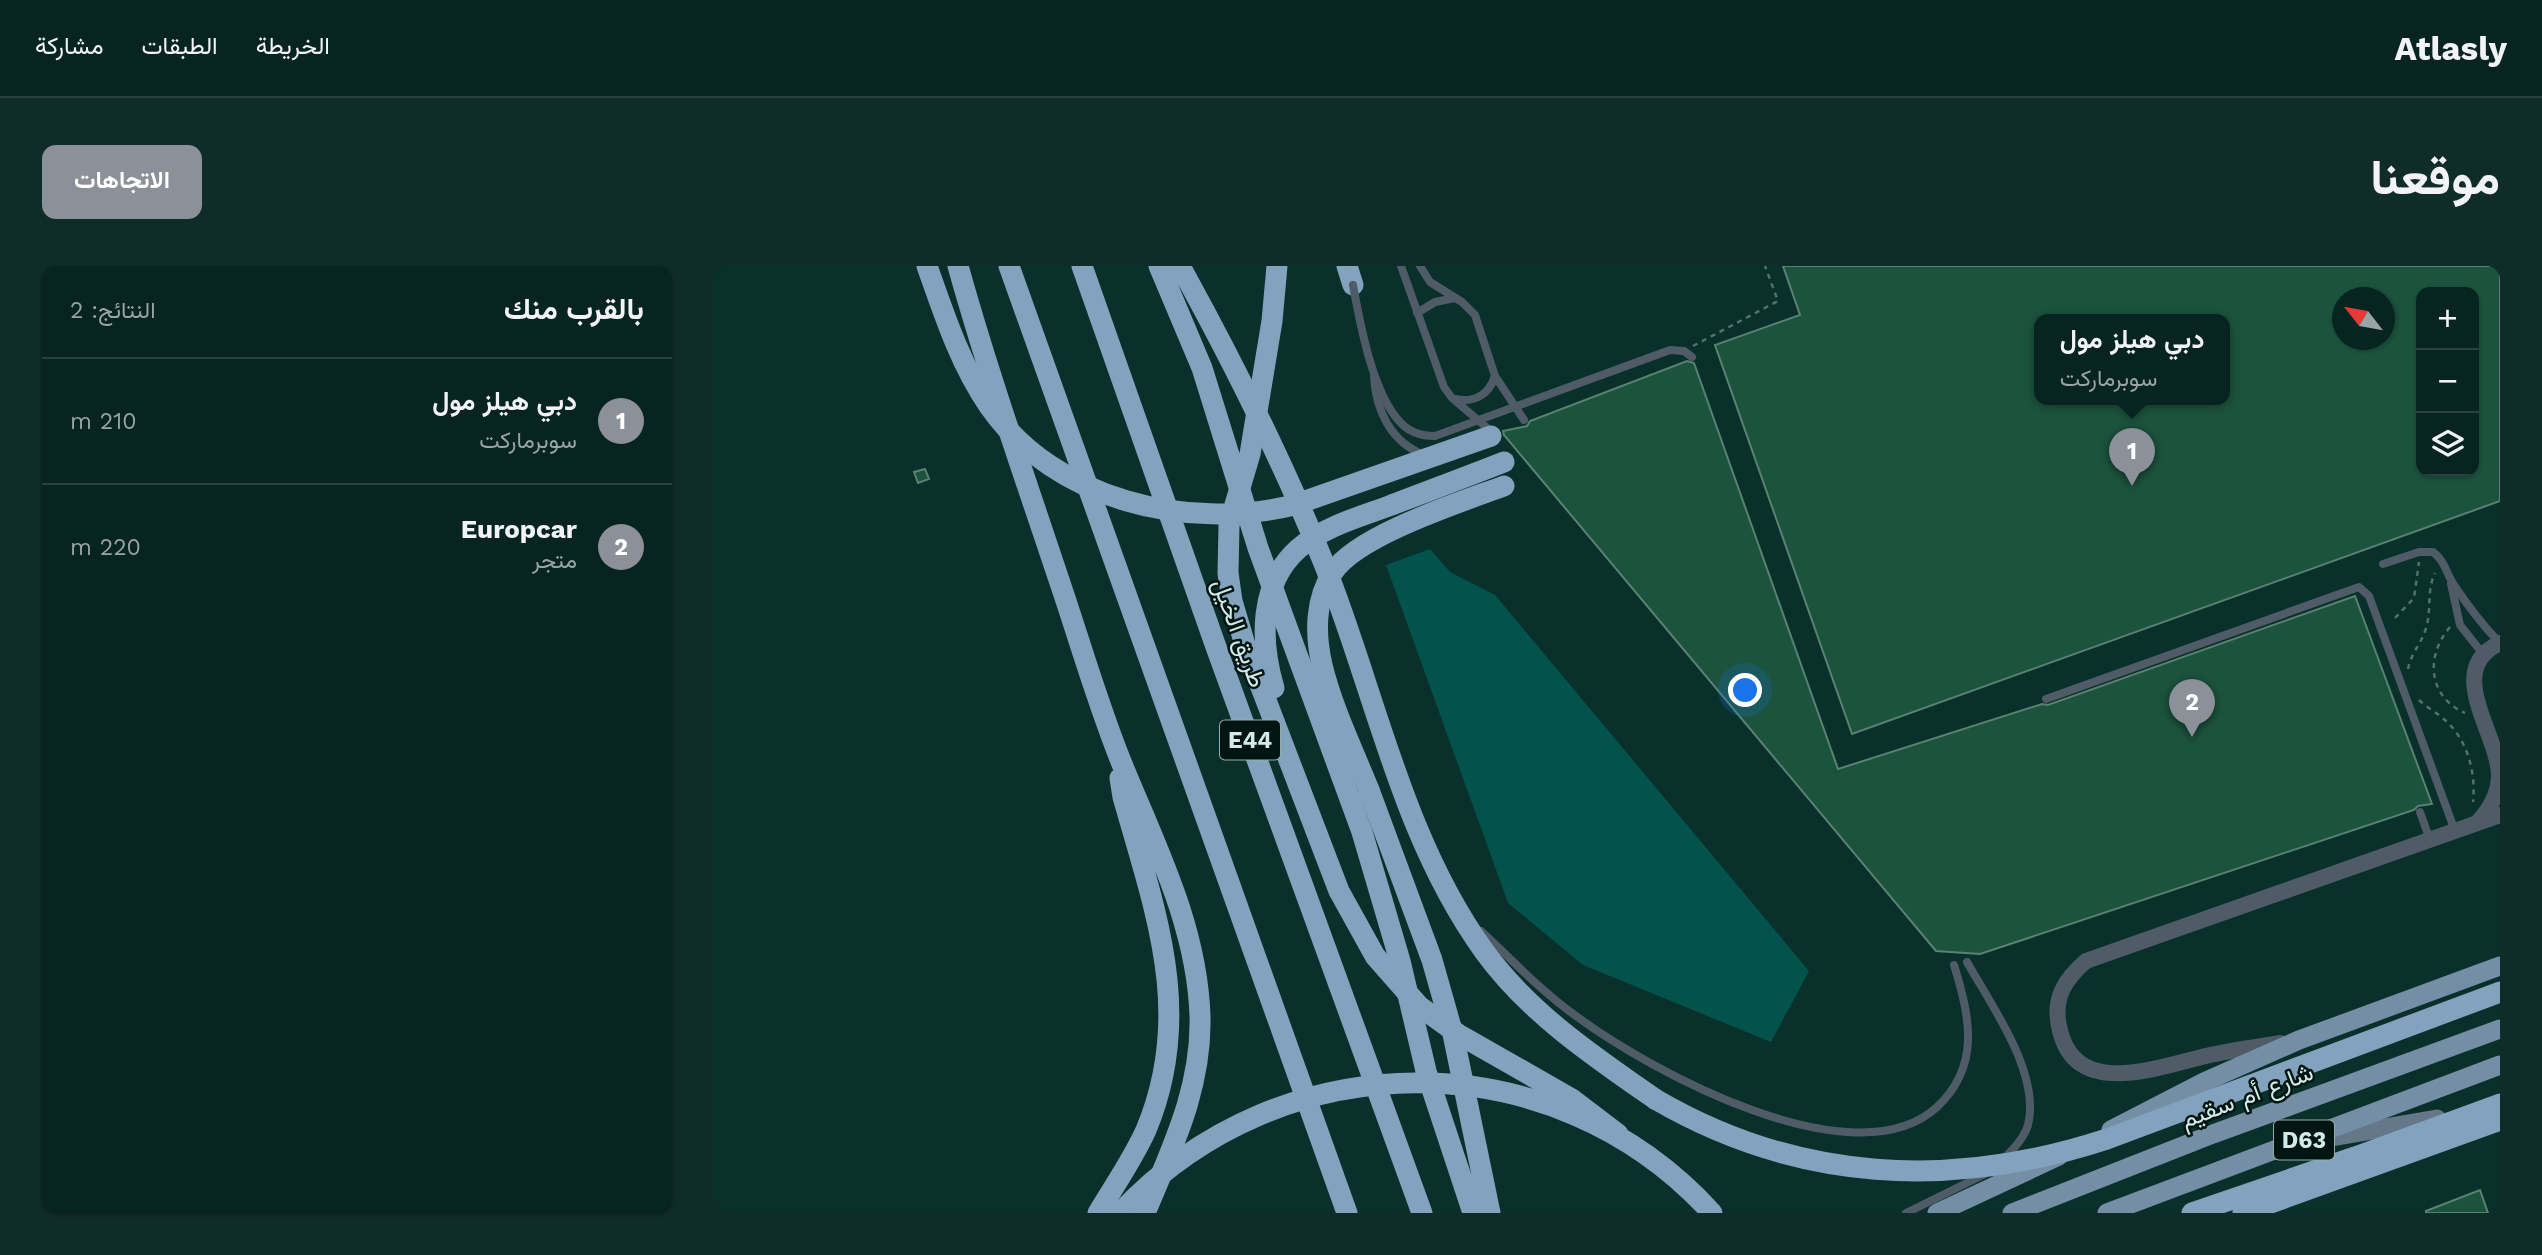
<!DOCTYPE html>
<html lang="ar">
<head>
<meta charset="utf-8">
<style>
  :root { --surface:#072420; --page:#102c29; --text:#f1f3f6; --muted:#98a4a5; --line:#28413e; --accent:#8c9099 }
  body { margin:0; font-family:"Work Sans",Vazirmatn,sans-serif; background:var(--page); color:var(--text); direction:rtl }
  .controls { position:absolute; right:21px; top:21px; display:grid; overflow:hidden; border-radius:14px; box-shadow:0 2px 5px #0004 }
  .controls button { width:63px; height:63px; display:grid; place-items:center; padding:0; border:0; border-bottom:2px solid var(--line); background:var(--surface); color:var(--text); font:35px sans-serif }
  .compass { position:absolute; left:1618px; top:21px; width:63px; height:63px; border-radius:50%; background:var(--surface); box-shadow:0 2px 5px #0004; rotate:301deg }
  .you { position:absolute; left:1032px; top:425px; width:24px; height:24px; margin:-18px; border:5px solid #fff; border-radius:50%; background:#1a73e8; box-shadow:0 0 0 10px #1a73e833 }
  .badge { display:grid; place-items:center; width:46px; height:46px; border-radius:50%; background:var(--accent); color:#fff; font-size:23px; font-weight:700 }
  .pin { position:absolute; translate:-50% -58px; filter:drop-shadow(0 2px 4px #0008) }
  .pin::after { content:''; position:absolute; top:37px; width:24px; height:21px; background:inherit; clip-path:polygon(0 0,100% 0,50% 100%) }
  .popup { position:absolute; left:1320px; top:48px; width:196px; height:91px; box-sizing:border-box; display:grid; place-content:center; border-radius:14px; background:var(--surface); filter:drop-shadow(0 2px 5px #0005); font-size:23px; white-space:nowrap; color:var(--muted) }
  .popup b { font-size:26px; color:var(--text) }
  .popup::after { content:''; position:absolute; left:50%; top:100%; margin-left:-14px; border:14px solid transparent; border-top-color:var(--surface) }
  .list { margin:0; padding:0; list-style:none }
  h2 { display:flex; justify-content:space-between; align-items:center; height:91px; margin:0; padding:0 28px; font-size:30px }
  h2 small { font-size:23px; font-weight:400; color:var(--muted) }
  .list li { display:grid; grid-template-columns:46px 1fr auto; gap:21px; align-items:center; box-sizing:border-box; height:126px; padding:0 28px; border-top:2px solid var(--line) }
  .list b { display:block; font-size:26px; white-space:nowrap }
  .list p { margin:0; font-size:23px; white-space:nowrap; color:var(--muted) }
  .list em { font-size:23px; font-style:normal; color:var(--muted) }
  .icon { flex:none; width:38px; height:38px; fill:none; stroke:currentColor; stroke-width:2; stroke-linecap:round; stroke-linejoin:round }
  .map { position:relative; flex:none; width:1786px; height:947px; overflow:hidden; direction:ltr; border-radius:14px }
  header { display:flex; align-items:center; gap:42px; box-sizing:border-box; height:98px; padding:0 35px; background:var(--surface); border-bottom:2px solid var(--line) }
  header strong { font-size:33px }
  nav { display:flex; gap:38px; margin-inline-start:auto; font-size:24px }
  .intro { display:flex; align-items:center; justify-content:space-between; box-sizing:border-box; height:168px; padding:0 42px }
  h1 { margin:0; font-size:49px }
  .button { padding:18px 32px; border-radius:14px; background:var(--accent); color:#fff; font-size:24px; font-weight:700 }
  main { display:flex; gap:42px; padding:0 42px }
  aside { flex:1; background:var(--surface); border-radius:14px; box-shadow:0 2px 5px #0004 }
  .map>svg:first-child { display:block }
  .water { fill:#03524b }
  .building { fill:#1c533e; stroke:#598270; stroke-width:2; fill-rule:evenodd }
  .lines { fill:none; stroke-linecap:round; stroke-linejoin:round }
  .path { stroke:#51736e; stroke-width:2.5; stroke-dasharray:5 5; stroke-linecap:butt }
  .service { stroke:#4f5c67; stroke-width:8 }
  .minor { stroke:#4f5c67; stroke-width:16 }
  .secondary { stroke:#64788a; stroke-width:19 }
  .primary { stroke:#748ea5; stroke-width:19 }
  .motorway { stroke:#82a2bd; stroke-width:21 }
  .service-bridge { stroke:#4f5c67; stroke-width:8 }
  .motorway-bridge { stroke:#82a2bd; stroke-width:21 }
  .labels { text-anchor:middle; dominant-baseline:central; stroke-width:5; stroke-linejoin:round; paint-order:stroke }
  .shield { fill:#031513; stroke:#94aba7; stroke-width:2 }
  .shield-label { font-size:23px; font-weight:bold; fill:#d2ebe7 }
  .street-label { font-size:24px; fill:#d2ebe7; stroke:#031513 }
</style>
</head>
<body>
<header>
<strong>Atlasly</strong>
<nav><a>الخريطة</a><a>الطبقات</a><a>مشاركة</a></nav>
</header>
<div class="intro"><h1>موقعنا</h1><a class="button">الاتجاهات</a></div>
<main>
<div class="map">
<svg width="1786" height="947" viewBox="0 0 1786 947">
  <rect width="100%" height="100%" fill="#09302b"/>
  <path class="water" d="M716 283 736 306 781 329 1095 705 1057 776 869 699 794 637 672 299Z"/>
  <path class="building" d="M1069 0H1786V235L1138 468 1001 79 1086 49ZM1707 26H1760V205H1707ZM1628 32H1670V74H1628ZM1325 54H1511V134H1325Z
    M973 95 980 97 1124 503 1328 438 1334 439 1641 330 1718 538 1704 540 1700 544 1266 688 1222 685 790 169 789 165 813 160 816 155Z
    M211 203 215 213 204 217 200 206Z
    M1766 924 1774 947H1712V945Z"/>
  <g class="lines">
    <path class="path" d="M979 80 1064 35 1051 0
      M1681 352 1700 332 1705 296
      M1736 361C1711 390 1714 431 1751 447
      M1694 403C1697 387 1708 377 1712 362 1718 343 1712 326 1721 307
      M1705 434C1713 442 1724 447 1732 455 1754 475 1762 507 1759 536"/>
    <path class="service" d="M687 0 730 121 738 132 778 166
      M706 0 716 16 748 36 761 49 781 110 810 154
      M703 47 721 36 741 32
      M660 111C662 145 677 176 710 189
      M741 133C760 137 775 129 781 110
      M1669 298 1705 286H1719C1731 295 1732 307 1740 319 1754 340 1768 359 1786 377
      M1737 318 1746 359 1769 388
      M1332 433 1645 321 1655 330 1741 565
      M1706 546 1716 574
      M767 665C798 694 827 725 862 750 935 804 1140 917 1223 841 1267 800 1256 751 1240 699
      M1253 696C1277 739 1327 807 1314 859 1310 872 1299 884 1289 893
      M1192 947 1271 908"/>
    <path class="minor" d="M1763 557C1776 543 1785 528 1785 509 1784 467 1729 403 1786 377
      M1567 777C1542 781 1517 784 1492 790 1444 801 1359 835 1345 760 1339 732 1351 713 1372 695L1786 549"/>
    <path class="secondary" d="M1594 875 1723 853"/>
    <path class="primary" d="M1397 864 1490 816 1585 774 1786 700
      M1223 947 1345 890
      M1298 947 1499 868 1786 763
      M1393 947 1786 799"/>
    <path class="motorway" d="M244 0C273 104 309 206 343 308 364 369 382 433 406 493 440 577 483 658 486 750 488 822 458 882 431 947
      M295 0 633 947
      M368 0 502 381 708 947
      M445 0 488 102 544 282 648 566 686 695 712 805 759 947
      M466 0C519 96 568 194 609 295 661 424 687 570 770 685 814 746 879 790 941 833
      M633 0 639 19
      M655 524 718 694 739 768 776 947
      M384 947C400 920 419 893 432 864 481 747 441 645 409 531L406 512
      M1478 947 1641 891
      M1529 947 1786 854"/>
    <path class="service-bridge" d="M639 19C646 58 659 129 687 157 696 167 708 170 721 170L956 84 970 85 978 91"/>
    <path class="motorway-bridge" d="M213 0C230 48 246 98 275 140 341 235 474 265 580 239L777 170
      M563 0 558 55 536 188 515 259 514 307 518 335 532 382 625 625 661 690 705 740 744 768 858 833 904 868
      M560 422C546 375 545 318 584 283 609 261 645 251 675 240 714 225 752 211 790 196
      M655 524C639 484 618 441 608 399 601 368 601 333 619 306 644 269 747 236 790 220
      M941 833C1083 916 1237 924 1393 873L1786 726
      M1641 891 1786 838
      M406 947C566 775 839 772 998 947"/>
  </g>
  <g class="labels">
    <g class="shield">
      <rect x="506" y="454.5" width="60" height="39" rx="5"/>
      <rect x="1560" y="854.5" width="60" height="39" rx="5"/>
    </g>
    <g class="shield-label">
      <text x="536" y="474">E44</text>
      <text x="1590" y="874">D63</text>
    </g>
    <g class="street-label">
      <text transform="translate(525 367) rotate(70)">طريق الخيل</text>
      <text transform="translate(1533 830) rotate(-21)">شارع أم سقيم</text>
    </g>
  </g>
</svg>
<div class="controls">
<button>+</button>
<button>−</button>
<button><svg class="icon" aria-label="layers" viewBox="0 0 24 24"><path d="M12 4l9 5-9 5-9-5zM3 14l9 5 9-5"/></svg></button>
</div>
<svg class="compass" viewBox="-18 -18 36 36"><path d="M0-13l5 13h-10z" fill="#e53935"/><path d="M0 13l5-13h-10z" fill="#98a4a5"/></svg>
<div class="you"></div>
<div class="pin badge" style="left:1418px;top:220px">1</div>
<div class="popup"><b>دبي هيلز مول</b>سوبرماركت</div>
<div class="pin badge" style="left:1478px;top:471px">2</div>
</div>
<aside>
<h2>بالقرب منك<small>النتائج: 2</small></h2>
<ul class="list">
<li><span class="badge">1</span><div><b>دبي هيلز مول</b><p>سوبرماركت</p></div><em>210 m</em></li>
<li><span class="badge">2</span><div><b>Europcar</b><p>متجر</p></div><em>220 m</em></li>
</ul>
</aside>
</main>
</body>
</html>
